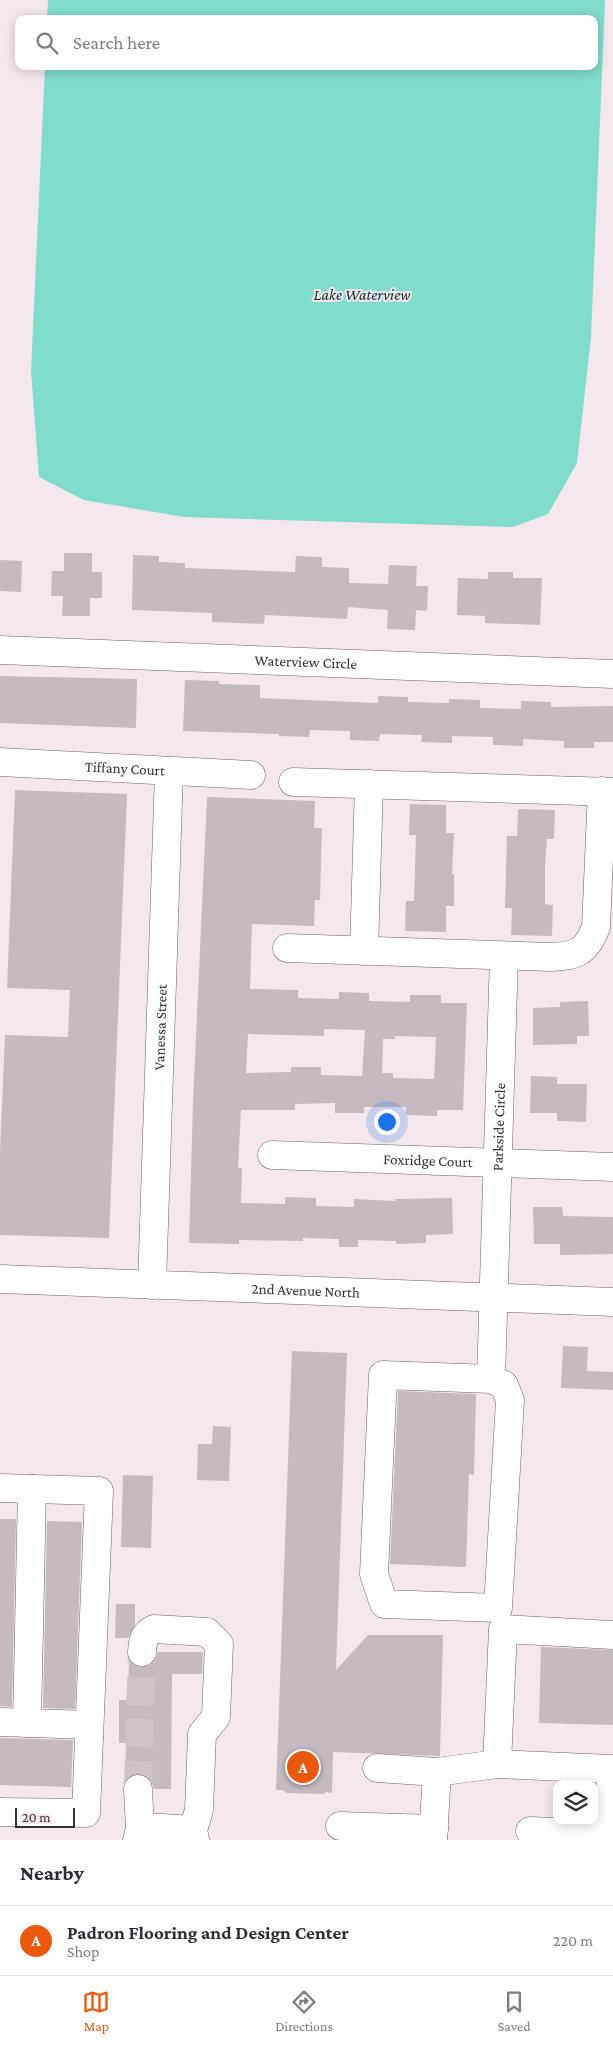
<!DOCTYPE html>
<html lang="en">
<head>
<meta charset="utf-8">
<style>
  :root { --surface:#fff; --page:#f7f7f7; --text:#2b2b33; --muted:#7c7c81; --line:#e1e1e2; --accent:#ea580c }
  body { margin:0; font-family:"Crimson Pro",serif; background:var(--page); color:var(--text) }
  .controls { position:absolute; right:15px; bottom:15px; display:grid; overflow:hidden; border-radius:10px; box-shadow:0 2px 12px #0003 }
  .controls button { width:45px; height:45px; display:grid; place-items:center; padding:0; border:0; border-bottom:1px solid var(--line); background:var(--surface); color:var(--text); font:25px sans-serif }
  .scale { position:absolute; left:15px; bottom:12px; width:60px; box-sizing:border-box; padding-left:5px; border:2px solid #353133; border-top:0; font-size:14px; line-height:18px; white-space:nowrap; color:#353133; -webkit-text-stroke:4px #f4e7ee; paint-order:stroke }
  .you { position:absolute; left:386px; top:1121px; width:18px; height:18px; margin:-12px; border:4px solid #fff; border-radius:50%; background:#1a73e8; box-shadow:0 0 0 8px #1a73e833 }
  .badge { display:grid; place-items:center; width:32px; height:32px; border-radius:50%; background:var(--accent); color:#fff; font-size:16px; font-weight:700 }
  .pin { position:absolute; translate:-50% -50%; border:2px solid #fff; box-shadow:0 1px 5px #0006 }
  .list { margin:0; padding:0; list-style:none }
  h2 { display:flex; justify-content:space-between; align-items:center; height:65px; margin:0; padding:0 20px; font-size:21px }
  h2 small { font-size:16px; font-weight:400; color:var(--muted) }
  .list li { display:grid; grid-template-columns:32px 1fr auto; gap:15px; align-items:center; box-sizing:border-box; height:70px; padding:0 20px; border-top:1px solid var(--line) }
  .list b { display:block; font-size:19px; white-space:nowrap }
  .list p { margin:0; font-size:16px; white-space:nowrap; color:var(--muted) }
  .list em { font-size:16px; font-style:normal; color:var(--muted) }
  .icon { flex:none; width:28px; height:28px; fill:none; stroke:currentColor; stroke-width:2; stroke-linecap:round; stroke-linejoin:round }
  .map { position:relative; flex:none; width:613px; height:1840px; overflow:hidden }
  .search { position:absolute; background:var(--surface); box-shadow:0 2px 12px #0003; left:15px; right:15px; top:15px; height:55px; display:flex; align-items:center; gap:12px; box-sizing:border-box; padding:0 18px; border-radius:10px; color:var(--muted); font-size:19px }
  .sheet { height:135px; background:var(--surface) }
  nav { display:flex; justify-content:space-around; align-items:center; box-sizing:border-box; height:70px; border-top:1px solid var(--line); background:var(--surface); font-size:14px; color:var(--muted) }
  nav a { display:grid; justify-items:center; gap:2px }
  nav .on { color:var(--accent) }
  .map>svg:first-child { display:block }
  .water { fill:#80dccb }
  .building { fill:#c6bac1; fill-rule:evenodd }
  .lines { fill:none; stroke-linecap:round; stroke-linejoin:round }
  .minor-tunnel { stroke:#cec3c9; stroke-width:28; stroke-dasharray:28 14; stroke-linecap:butt }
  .minor-casing { stroke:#6b6066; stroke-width:29 }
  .minor { stroke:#fff; stroke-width:28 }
  .labels { text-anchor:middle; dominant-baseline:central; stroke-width:4; stroke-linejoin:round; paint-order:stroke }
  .street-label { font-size:15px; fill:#353133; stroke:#f4e7ee }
  .water-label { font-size:16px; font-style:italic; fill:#03312b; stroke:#f4e7ee }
</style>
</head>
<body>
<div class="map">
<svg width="613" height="1840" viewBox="0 0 613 1840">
  <rect width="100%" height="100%" fill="#f4e7ee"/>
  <path class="water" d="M48 0H605L591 337 577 463 548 514 513 527 184 517 84 500 39 477 31 371 45 66H594V19H47Z"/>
  <path class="building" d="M64 553H92V572H102V598H90V616H62L63 596H51L52 571H64Z
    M133 555 159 556V562L185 563V568L295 572 296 556 322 557V567L349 568V583L388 584 389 565 417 566 416 586H428L427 611 416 610 415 630 387 629 388 610 348 607 347 619 265 615 264 624 212 622V613L132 610Z
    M0 560 22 561 21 592 0 591Z
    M488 572H513V578H542L540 625 485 623V616L457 615 458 578 488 579Z
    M0 676 137 679 136 728 0 723Z
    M185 680 219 681V684L260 685V698L378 703V696L408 697V702L449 703V699L480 700V708L521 709V701L551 702V707L613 706V742H594V748H564V741L523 739V746L493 745V737L452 736V743L421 742 422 735 380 734 379 741 350 740V731L310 730 309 737 279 736V734L183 731Z
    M15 790 127 794 109 1238 0 1235V1152L5 1035 68 1037 70 990 7 988Z
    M207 797 315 801 314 828H322L320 900H315L314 926 252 924 250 989 298 990V998L339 999V992L369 993V1001L410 1002V995H441V1003H467L463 1110H437V1116L406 1115V1107H364V1113H335V1103L295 1104V1110H241L238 1168H242L241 1203 285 1204V1197L316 1198V1206L354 1207V1199L395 1201V1199L452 1198 453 1234 426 1235V1243L396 1244V1241L358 1240V1247H339V1239L303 1238V1241L239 1240V1244L189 1243 193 1102ZM324 1029 365 1030 362 1076 321 1075V1067H291V1072L246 1073 248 1034 324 1036ZM395 1036 436 1037 434 1079 393 1078V1073H382L383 1039H395Z
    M410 804 446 805V833H454L452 874H454V906H446V932L405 931 406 901H414L416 835H409Z
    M518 809 555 810 554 839H547L545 866V904L553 905 552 936 511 935 512 908H505L507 836H517Z
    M588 1001 589 1036H577V1044L533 1045V1008L560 1007V1002Z
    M531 1076 557 1077V1084H587L586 1122 557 1121V1113H530Z
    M533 1207H562L563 1216 613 1217V1254L560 1255V1244H534Z
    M563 1346 588 1347 587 1371 613 1372V1390L561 1388Z
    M292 1351 347 1353 336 1670 368 1635H443L440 1756 333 1752 332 1793 325 1792V1794L287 1793 283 1790H276Z
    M398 1391 476 1394 474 1475 469 1474 466 1567 390 1564Z
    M213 1426 231 1427 229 1481 197 1480 198 1444H212Z
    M123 1475 153 1476 151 1548 121 1547Z
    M0 1519H16L12 1707 0 1706Z
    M47 1521 82 1522 75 1709 43 1708Z
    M116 1604H135V1624L128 1638H115Z
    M541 1647 613 1650V1725L539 1723Z
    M158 1652H203L202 1674H172L171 1789H154L151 1780 145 1775 138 1773 130 1776 125 1780 126 1743H119V1700H128L129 1660 140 1667 148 1666 155 1661Z
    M0 1738 73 1740 71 1787 0 1785Z"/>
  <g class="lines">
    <path class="minor-tunnel" d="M138 1789 142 1652"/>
    <g class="minor-casing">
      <g id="minor">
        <path id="s1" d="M0 650 613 674"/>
        <path id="s2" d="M0 762 251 775"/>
        <path d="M293 782 613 792"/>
        <path d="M287 948 550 957C576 956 586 953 596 927L602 791"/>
        <path d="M364 951 369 784"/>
        <path id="s3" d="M272 1155 613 1167"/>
        <path id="s4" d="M0 1279 613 1302"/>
        <path id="s5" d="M152 1285 169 771"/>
        <path id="s6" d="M491 1379 504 1385 510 1400 498 1608 384 1604 374 1574 383 1375 491 1379 504 956"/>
        <path d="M0 1488 99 1491 86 1813 0 1812"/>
        <path d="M142 1652C143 1641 143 1634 154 1629L207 1632 219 1644 216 1717 202 1734 199 1810 193 1830 195 1840"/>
        <path d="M0 1722 89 1725"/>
        <path d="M27 1723 32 1489"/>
        <path d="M497 1764 503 1629 613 1635"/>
        <path d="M377 1768 437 1772 433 1840"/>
        <path d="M437 1772 497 1764 611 1769 610 1834 530 1831"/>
        <path d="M340 1826 434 1829"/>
        <path d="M140 1829 146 1827 193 1830"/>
        <path d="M137 1840 140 1829 138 1789"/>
      </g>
    </g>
    <use href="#minor" class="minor"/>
  </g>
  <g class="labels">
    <g class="street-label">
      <text stroke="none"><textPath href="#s1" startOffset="306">Waterview Circle</textPath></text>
      <text stroke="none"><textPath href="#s2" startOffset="125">Tiffany Court</textPath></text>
      <text stroke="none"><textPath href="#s5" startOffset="258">Vanessa Street</textPath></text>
      <text stroke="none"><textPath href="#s6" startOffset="944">Parkside Circle</textPath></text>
      <text stroke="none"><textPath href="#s3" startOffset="156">Foxridge Court</textPath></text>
      <text stroke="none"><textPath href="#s4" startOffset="306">2nd Avenue North</textPath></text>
    </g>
    <g class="water-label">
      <text x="362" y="294">Lake Waterview</text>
    </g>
  </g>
</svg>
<div class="controls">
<button><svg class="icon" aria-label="layers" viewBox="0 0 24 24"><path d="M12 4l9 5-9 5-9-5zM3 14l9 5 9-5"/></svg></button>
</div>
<div class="scale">20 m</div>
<div class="you"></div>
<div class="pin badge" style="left:303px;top:1767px">A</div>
<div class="search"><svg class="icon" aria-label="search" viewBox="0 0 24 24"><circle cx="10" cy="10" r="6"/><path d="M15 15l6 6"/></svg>Search here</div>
</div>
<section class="sheet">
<h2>Nearby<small></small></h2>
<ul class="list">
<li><span class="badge">A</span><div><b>Padron Flooring and Design Center</b><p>Shop</p></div><em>220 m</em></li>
</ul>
</section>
<nav>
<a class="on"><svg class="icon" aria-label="map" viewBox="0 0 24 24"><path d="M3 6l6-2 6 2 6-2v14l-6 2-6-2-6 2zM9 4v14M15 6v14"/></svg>Map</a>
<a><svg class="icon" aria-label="directions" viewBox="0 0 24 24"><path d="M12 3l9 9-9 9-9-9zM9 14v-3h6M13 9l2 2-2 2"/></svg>Directions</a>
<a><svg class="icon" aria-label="saved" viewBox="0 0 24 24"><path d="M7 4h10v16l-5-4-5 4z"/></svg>Saved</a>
</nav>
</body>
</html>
